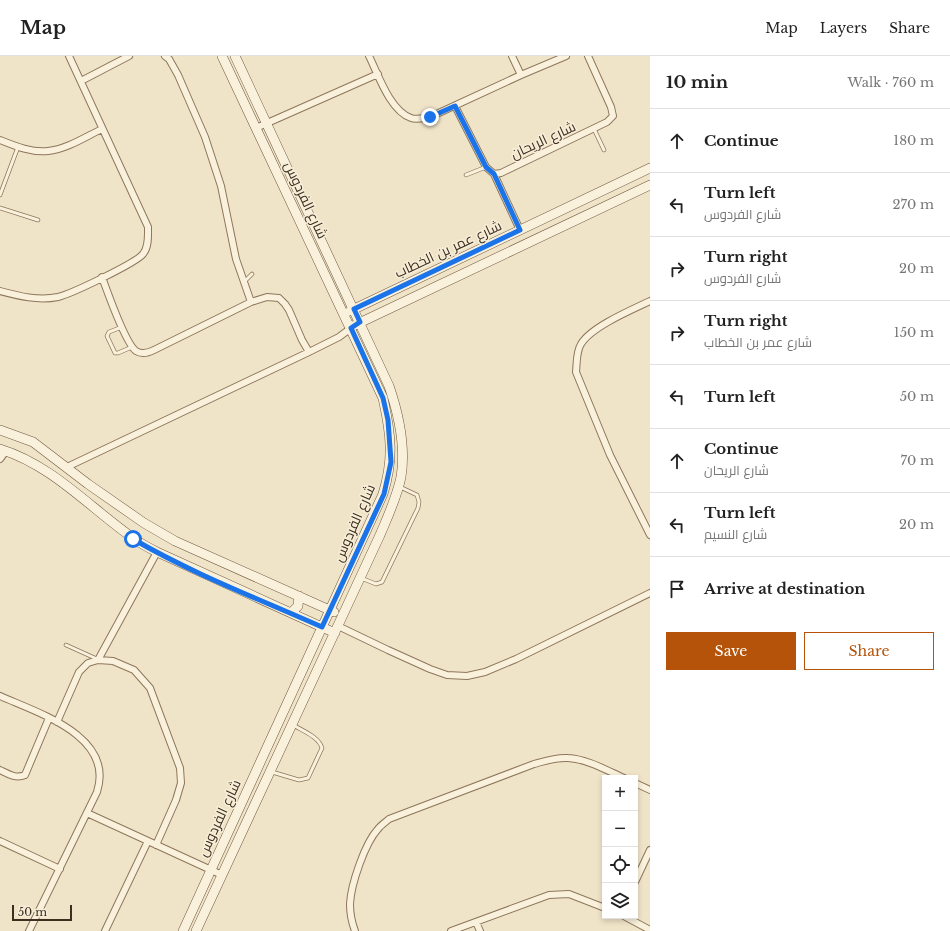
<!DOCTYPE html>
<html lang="en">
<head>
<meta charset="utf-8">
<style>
  :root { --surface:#fff; --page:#f2f2f2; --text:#222; --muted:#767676; --line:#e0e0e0; --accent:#b45309 }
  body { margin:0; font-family:"Libre Baskerville",Cairo,serif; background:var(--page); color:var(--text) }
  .controls { position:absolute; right:12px; bottom:12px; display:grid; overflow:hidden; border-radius:0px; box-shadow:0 2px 6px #0003 }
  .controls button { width:36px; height:36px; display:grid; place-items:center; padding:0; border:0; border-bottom:1px solid var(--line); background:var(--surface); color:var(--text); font:20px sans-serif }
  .scale { position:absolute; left:12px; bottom:10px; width:60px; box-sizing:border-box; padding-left:4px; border:2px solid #3d2e20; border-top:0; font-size:11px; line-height:14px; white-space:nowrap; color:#3d2e20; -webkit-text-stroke:3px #f7eed8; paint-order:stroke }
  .stop { position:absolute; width:12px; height:12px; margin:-9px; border:3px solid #1a73e8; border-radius:50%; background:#fff }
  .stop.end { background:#1a73e8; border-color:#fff; box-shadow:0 1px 4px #0008 }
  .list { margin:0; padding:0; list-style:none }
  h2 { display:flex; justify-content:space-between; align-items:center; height:52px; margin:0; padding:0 16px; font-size:17px }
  h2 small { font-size:13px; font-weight:400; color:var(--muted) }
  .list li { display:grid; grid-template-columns:26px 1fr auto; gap:12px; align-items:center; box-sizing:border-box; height:64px; padding:0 16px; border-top:1px solid var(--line) }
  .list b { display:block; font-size:15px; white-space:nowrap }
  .list p { margin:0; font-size:13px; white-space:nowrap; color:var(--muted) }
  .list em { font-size:13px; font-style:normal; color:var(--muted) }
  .actions { display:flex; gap:8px; padding:12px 16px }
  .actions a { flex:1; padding:9px 0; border:1px solid var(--accent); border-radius:0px; text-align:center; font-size:14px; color:var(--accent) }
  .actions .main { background:var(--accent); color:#fff }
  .icon { flex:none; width:22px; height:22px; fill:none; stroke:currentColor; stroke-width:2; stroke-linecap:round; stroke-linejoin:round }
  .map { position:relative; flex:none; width:650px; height:875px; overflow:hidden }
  header { display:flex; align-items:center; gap:24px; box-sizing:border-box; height:56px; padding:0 20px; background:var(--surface); border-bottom:1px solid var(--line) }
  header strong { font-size:19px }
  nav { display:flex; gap:22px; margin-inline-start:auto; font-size:14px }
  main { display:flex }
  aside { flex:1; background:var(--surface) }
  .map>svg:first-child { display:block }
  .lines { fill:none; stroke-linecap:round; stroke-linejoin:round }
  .lane-casing { stroke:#8d765c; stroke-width:4.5 }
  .street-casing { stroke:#8d765c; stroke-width:8 }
  .secondary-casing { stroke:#6f573f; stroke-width:10 }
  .lane { stroke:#faf1dc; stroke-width:3 }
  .street { stroke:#faf1dc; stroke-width:6 }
  .secondary { stroke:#faf1dc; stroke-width:9 }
  .route { stroke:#1a73e8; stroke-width:5 }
  .labels { text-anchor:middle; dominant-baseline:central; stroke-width:3; stroke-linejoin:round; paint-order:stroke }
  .street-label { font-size:14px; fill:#3d2e20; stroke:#f7eed8 }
</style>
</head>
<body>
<header>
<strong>Map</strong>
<nav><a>Map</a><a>Layers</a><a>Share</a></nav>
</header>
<main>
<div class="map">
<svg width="650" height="875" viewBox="0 0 650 875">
  <rect width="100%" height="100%" fill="#f0e4c8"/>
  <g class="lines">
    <g class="lane-casing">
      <path id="lane" d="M594 73 604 94
        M466 119 486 111
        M0 139 18 91
        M0 152 38 164
        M245 225 252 218
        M122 271 109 276 107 280 115 297H118L132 291
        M361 522 376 528 382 526 418 452 419 446 417 439 400 431
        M66 589 97 603
        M272 716 299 724 308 722 322 692C319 681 303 675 293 669"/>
    </g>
    <g class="street-casing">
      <path id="street" d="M165 0 169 3 178 19 205 81 221 130 236 203 251 246
        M369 0C378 18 390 55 411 62 417 64 423 62 430 61L521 19 566 0
        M512 0 521 19
        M81 25 129 0
        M455 50 486 111 494 118 501 117 607 66 613 60 611 51 588 0
        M256 72 378 18
        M0 84C15 90 32 97 48 95 67 93 85 81 102 73
        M494 118 520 174
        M102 221C107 235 126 288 136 295 142 299 148 297 154 294L251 246 267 241 279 242 285 248 289 254 302 284 309 296
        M0 235C19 240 38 245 58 241 71 238 136 207 143 198 149 191 148 179 148 171L69 0
        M650 245C631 254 591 271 581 288 576 296 577 307 576 316L610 399 650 479
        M0 403 6 395
        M67 411 309 296 339 281 351 272
        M338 570 388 594 430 613 447 619 467 620 485 616 516 603 650 537
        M98 604 157 496
        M0 640C38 657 115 680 97 736L29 875
        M57 666 79 616 88 607 98 604 113 605 134 614 150 632 180 712 181 727 176 744 156 789
        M0 714C8 718 16 723 25 719L49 662
        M635 727 650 734
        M87 757 222 819
        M0 785 60 813
        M635 826 650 794
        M624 860 650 874
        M476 866 480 875
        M105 875 148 785
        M355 875C352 867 350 856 350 848 351 828 365 787 378 773 381 769 386 766 389 763L534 708C545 705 556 701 568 702 587 703 606 714 624 722
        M451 875 549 839 569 838 605 852"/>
    </g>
    <g class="secondary-casing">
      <path id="secondary" d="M350 255 650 112
        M355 269 650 129
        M0 374 33 386 88 428 144 467 175 485 334 556
        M0 393C52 409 89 451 133 482 140 487 149 492 157 496L335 577
        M291 557 298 550 299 540
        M183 875 383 438C394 403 391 378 383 342L222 0
        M196 875 380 479C388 460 397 441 401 421 406 390 399 359 389 330L235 0"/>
    </g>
    <use href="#lane" class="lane"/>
    <use href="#street" class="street"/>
    <use href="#secondary" class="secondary"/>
  </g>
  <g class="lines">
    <path class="route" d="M133 483C193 518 259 543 322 571L384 438 391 406 388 364 383 342 351 272 360 266 354 253 520 174 494 118 486 111 455 50 430 61"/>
  </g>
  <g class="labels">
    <g class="street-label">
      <text transform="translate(543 84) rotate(-25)">شارع الريحان</text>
      <text transform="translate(306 144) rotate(65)">شارع الفردوس</text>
      <text transform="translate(448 193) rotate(-25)">شارع عمر بن الخطاب</text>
      <text transform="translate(354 467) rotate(-66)">شارع الفردوس</text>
      <text transform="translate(219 762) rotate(-65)">شارع الفردوس</text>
    </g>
  </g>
</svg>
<div class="controls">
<button>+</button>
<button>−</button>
<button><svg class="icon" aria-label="locate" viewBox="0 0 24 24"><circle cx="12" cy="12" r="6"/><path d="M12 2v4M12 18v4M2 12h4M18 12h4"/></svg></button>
<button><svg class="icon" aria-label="layers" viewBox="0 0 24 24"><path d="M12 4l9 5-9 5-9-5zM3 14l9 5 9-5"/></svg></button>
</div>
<div class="scale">50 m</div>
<div class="stop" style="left:133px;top:483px"></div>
<div class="stop end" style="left:430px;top:61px"></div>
</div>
<aside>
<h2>10 min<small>Walk · 760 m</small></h2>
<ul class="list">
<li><svg class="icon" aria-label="ahead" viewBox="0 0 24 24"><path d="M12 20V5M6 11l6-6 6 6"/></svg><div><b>Continue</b></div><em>180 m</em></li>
<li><svg class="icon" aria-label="left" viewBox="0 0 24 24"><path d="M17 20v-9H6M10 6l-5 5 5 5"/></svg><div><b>Turn left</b><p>شارع الفردوس</p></div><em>270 m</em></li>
<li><svg class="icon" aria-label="right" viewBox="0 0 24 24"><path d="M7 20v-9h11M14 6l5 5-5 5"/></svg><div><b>Turn right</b><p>شارع الفردوس</p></div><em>20 m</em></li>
<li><svg class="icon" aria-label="right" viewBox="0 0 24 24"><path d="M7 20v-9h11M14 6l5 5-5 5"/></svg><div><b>Turn right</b><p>شارع عمر بن الخطاب</p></div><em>150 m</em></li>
<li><svg class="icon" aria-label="left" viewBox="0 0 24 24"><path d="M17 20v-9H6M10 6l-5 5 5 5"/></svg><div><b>Turn left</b></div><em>50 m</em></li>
<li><svg class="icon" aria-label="ahead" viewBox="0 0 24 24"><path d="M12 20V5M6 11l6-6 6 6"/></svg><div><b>Continue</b><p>شارع الريحان</p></div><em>70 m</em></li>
<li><svg class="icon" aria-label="left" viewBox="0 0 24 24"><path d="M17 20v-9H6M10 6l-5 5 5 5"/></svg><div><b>Turn left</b><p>شارع النسيم</p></div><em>20 m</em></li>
<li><svg class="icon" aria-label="arrive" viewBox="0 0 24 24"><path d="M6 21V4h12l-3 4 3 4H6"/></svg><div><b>Arrive at destination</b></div></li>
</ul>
<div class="actions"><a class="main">Save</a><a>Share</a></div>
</aside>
</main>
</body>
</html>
